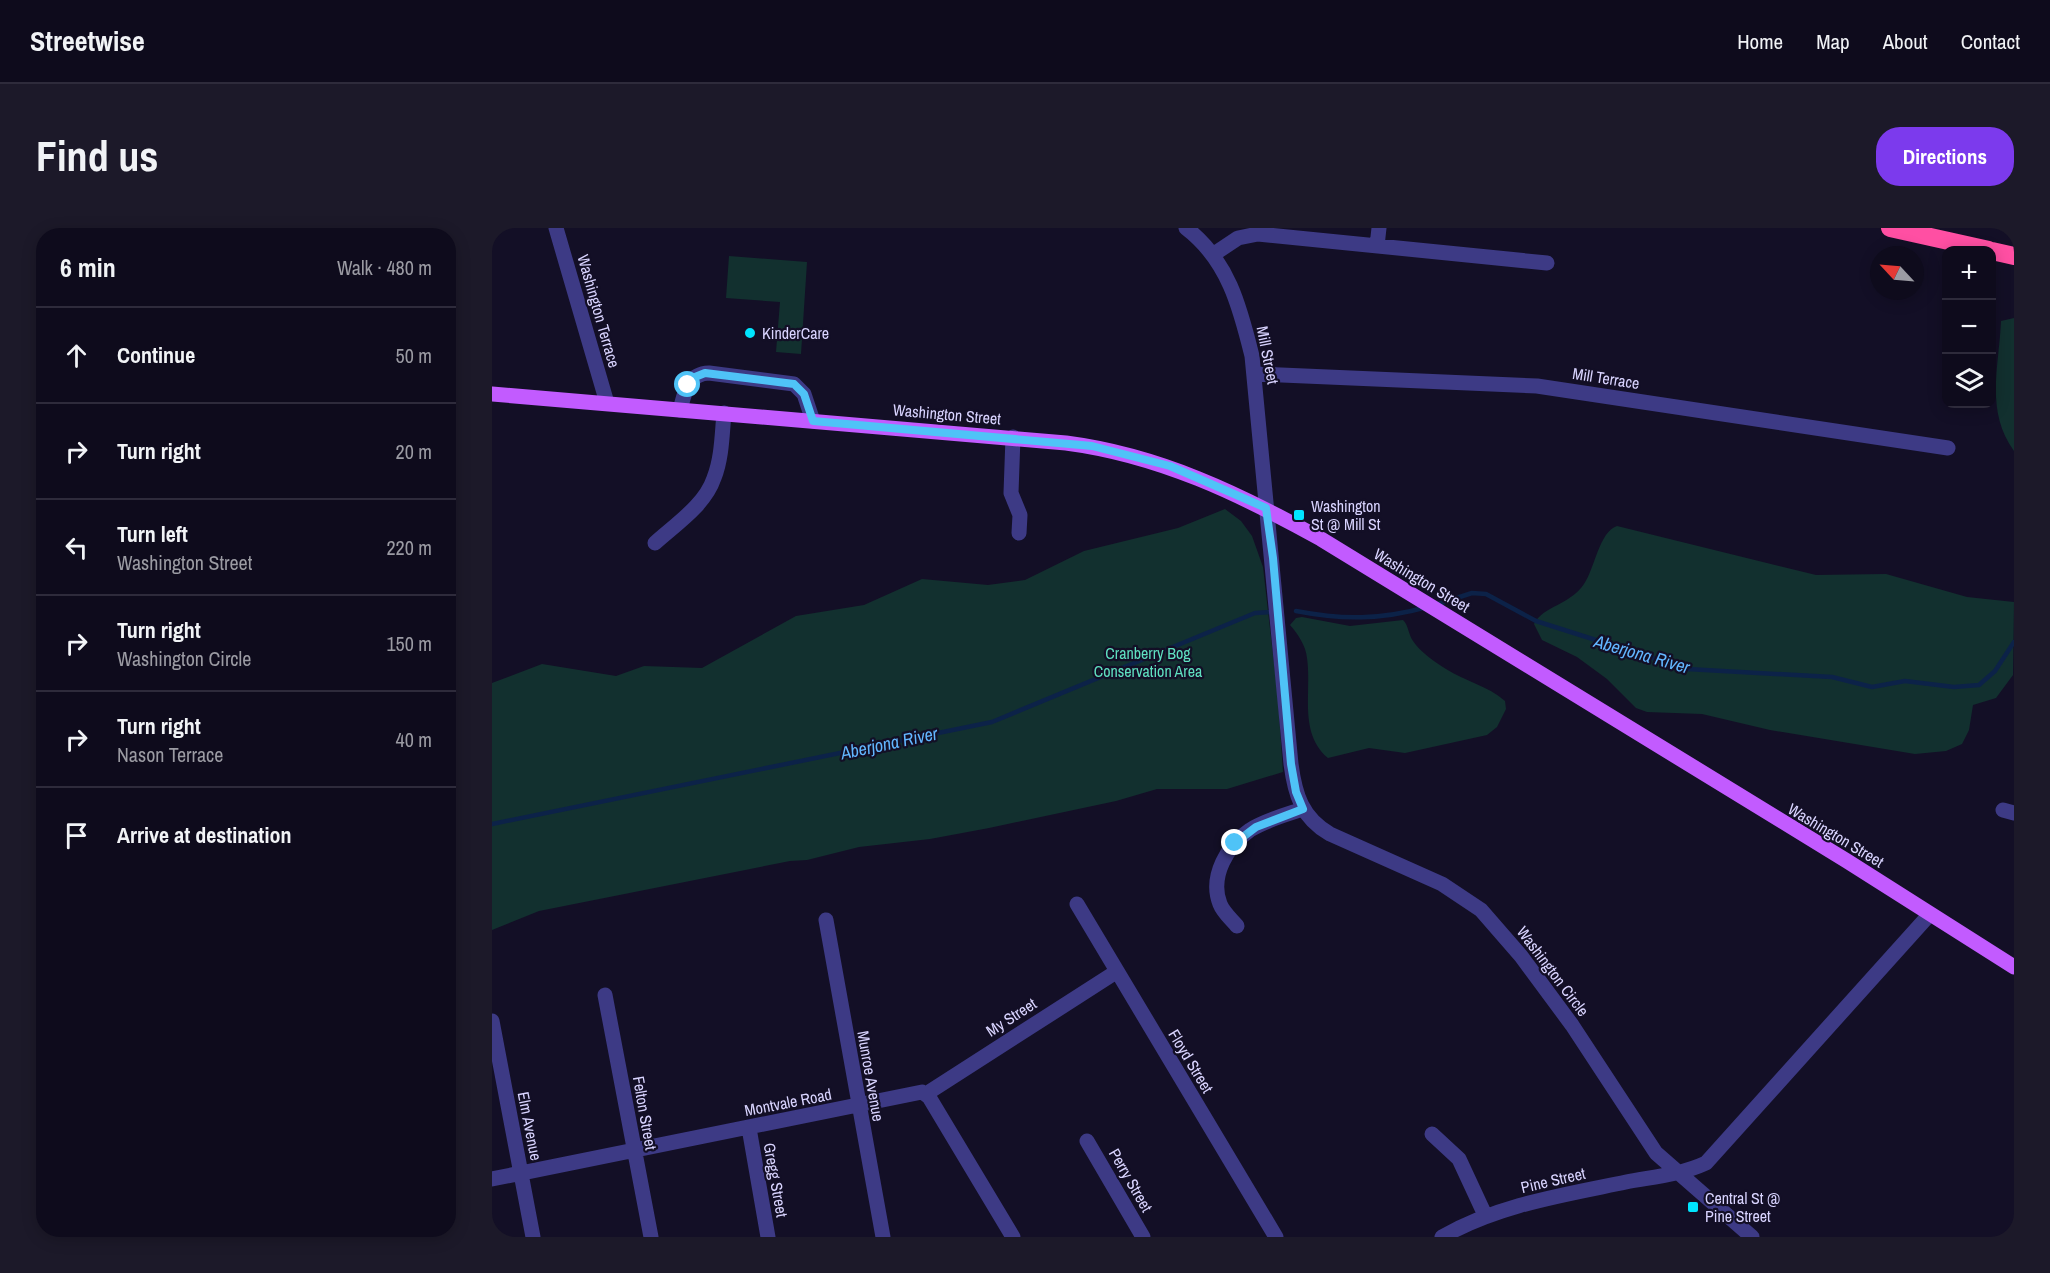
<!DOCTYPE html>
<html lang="en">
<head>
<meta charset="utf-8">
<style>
  :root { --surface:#0e0b1c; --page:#1c1929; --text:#f1f3f6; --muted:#9b9ba3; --line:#2e2b3b; --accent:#7c3aed }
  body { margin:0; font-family:"Archivo Narrow",sans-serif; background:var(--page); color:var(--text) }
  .controls { position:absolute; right:18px; top:18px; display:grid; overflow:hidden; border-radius:12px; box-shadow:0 3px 15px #0003 }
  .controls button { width:54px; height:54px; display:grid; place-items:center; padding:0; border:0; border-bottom:2px solid var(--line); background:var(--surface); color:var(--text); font:30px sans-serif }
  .compass { position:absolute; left:1378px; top:18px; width:54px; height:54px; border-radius:50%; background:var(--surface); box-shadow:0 3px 15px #0003; rotate:296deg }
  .stop { position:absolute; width:18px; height:18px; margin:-14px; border:4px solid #4fc3f7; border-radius:50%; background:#fff }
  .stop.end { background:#4fc3f7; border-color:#fff; box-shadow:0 2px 6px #0008 }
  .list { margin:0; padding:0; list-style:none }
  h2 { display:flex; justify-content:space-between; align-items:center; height:78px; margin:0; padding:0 24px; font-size:26px }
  h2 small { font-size:20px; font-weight:400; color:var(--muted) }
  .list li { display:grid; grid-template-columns:39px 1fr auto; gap:18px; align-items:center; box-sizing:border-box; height:96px; padding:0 24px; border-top:2px solid var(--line) }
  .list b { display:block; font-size:22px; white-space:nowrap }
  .list p { margin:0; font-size:20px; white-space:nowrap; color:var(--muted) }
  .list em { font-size:20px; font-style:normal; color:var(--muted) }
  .icon { flex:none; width:33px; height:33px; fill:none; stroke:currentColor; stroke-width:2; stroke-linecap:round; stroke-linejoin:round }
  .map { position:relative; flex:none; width:1522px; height:1009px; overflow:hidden; border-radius:24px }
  header { display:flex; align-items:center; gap:36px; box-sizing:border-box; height:84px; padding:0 30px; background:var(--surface); border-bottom:2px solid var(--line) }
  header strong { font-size:28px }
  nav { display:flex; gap:33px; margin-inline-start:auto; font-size:21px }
  .intro { display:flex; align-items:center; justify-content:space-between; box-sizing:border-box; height:144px; padding:0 36px }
  h1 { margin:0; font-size:42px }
  .button { padding:15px 27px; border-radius:24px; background:var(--accent); color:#fff; font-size:21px; font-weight:700 }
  main { display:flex; gap:36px; padding:0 36px }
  aside { flex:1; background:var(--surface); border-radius:24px; box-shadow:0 3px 15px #0003 }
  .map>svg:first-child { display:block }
  .green { fill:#12302f }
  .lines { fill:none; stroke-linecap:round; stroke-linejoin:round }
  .stream { stroke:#0c2248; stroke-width:4.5 }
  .minor { stroke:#3d3a85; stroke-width:15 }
  .major { stroke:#c25bff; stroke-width:15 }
  .highway { stroke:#ff4fa3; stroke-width:18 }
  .route { stroke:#4fc3f7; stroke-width:8 }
  .poi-dot { fill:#00e5ff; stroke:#130f26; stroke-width:2 }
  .labels { text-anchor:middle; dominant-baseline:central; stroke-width:4.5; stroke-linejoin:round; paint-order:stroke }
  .street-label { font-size:16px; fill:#d9d4ff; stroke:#130f26 }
  .poi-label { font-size:16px; fill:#d9d4ff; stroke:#130f26; text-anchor:start }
  .park-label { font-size:16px; fill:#5fe0c0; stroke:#130f26 }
  .water-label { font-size:18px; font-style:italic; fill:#62b6ff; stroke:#130f26 }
</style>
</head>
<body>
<header>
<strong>Streetwise</strong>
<nav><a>Home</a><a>Map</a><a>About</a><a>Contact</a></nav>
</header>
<div class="intro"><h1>Find us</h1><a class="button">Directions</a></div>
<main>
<aside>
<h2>6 min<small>Walk · 480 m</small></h2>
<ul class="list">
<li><svg class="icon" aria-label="ahead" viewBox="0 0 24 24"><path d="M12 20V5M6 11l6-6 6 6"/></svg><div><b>Continue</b></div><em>50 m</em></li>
<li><svg class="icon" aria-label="right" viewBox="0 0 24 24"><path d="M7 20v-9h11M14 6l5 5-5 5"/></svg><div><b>Turn right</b></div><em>20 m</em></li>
<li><svg class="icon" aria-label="left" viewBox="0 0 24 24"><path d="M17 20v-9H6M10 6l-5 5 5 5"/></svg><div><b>Turn left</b><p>Washington Street</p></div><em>220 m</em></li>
<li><svg class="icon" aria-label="right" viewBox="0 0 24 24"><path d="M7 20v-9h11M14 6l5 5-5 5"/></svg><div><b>Turn right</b><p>Washington Circle</p></div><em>150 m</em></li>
<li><svg class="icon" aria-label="right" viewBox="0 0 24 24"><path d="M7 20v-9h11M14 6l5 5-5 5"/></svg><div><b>Turn right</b><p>Nason Terrace</p></div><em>40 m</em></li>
<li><svg class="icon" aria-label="arrive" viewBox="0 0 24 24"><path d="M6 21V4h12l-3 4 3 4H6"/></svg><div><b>Arrive at destination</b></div></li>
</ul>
</aside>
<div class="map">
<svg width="1522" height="1009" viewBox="0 0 1522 1009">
  <rect width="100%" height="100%" fill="#130f26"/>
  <path class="green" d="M237 28 315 34 309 126 284 124 288 74 234 70Z
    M1522 90V223C1493 183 1507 139 1509 93Z
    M733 281 749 293 760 308 771 339 786 471 791 544 735 561H665L624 573 497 600 438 611 367 619 315 632 298 633 47 683 0 702V455L50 436 124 448 152 438 210 440 304 388 372 377 430 351 496 357 533 352 592 323 686 300Z
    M1125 298 1324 347 1394 346 1475 369 1522 374 1521 447 1504 470 1481 477 1477 502 1470 516 1454 523 1423 526 1278 502 1210 486 1155 484 1144 480 1115 451 1085 429 1050 412 1042 396C1051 378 1078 377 1092 356 1103 340 1107 304 1125 298Z
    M810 389 858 398 911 392C917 398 916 406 921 413 928 424 943 434 954 441 973 453 996 458 1013 473L1014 481 1005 499 995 507 913 525 877 520 836 530C806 504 820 464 815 430 814 418 806 406 798 397L804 390Z"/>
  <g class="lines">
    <path class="stream" d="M943 377 980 365 994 366 1044 393 1195 441 1340 449 1380 459 1413 453 1462 459 1487 457 1503 443 1522 414
      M804 383C850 392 889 392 935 379
      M0 596 500 494 763 385 779 384"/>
    <path class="minor" d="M64 0 115 175
      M694 0C736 32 748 79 760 128L799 536C803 567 810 590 838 606L950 656 989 682 1029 728 1080 797 1164 925 1260 1009
      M885 18 887 0
      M722 26 746 10 766 6 1055 35
      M764 146 1045 158 1456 220
      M188 182C193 164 195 146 217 145L302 156 312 166 321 193
      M521 209 519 265 528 287 527 305
      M163 315C184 296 213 277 222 250 230 230 230 206 232 185
      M1511 582 1522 585
      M585 676 784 1009
      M334 692 391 1009
      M745 698C739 691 731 684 728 676 717 648 736 617 758 602 774 592 793 587 811 581
      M113 767 159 1009
      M0 793 41 1009
      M434 866 624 744
      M257 900 276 1009
      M940 906 967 931 993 987
      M595 913 651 1009
      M0 951 430 864 437 869 521 1009
      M950 1009C1006 977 1071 967 1134 954 1160 949 1188 947 1214 935L1438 686"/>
    <path class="major" d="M0 166 574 215C667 227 748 266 829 311L1355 633 1522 739"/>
    <path class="highway" d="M1398 0 1497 22
      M1500 23 1522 28"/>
  </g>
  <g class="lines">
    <path class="route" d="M196 157 203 149 213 145 302 156 312 166 321 193 600 218 678 238 774 280 781 330 799 536 804 564 811 581 764 599 743 615"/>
  </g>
  <g class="poi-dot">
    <circle cx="258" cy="105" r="6"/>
    <rect x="801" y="281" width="12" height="12" rx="3"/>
    <rect x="1195" y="973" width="12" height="12" rx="3"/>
  </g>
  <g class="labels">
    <g class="street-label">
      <text transform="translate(107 83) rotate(74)">Washington Terrace</text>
      <text transform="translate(776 127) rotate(79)">Mill Street</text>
      <text transform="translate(1114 150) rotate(9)">Mill Terrace</text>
      <text transform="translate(455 186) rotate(5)">Washington Street</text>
      <text transform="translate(930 352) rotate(31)">Washington Street</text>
      <text transform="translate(1344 607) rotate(31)">Washington Street</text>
      <text transform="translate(1061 743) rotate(53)">Washington Circle</text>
      <text transform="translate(519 789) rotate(-33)">My Street</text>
      <text transform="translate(699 833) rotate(59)">Floyd Street</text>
      <text transform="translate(379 848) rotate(80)">Munroe Avenue</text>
      <text transform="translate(296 874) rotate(-11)">Montvale Road</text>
      <text transform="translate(153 885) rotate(80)">Felton Street</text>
      <text transform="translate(38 898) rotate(79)">Elm Avenue</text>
      <text transform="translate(284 952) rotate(80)">Gregg Street</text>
      <text transform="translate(639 952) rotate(60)">Perry Street</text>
      <text transform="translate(1061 952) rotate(-13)">Pine Street</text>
    </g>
    <g class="poi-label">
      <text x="270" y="105">KinderCare</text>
      <text x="819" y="278">Washington<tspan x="819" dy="18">St @ Mill St</tspan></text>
      <text x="1213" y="970">Central St @<tspan x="1213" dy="18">Pine Street</tspan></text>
    </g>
    <g class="park-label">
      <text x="656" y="425">Cranberry Bog<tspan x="656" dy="18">Conservation Area</tspan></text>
    </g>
    <g class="water-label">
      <text transform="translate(1150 426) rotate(16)">Aberjona River</text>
      <text transform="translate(397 515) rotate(-12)">Aberjona River</text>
    </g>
  </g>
</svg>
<div class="controls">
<button>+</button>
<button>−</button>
<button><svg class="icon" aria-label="layers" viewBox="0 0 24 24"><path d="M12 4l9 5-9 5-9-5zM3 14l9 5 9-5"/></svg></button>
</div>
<svg class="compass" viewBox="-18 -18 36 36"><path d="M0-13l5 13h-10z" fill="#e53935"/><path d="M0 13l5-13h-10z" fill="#9b9ba3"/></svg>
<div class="stop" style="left:196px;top:157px"></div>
<div class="stop end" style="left:743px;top:615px"></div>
</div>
</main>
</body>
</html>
